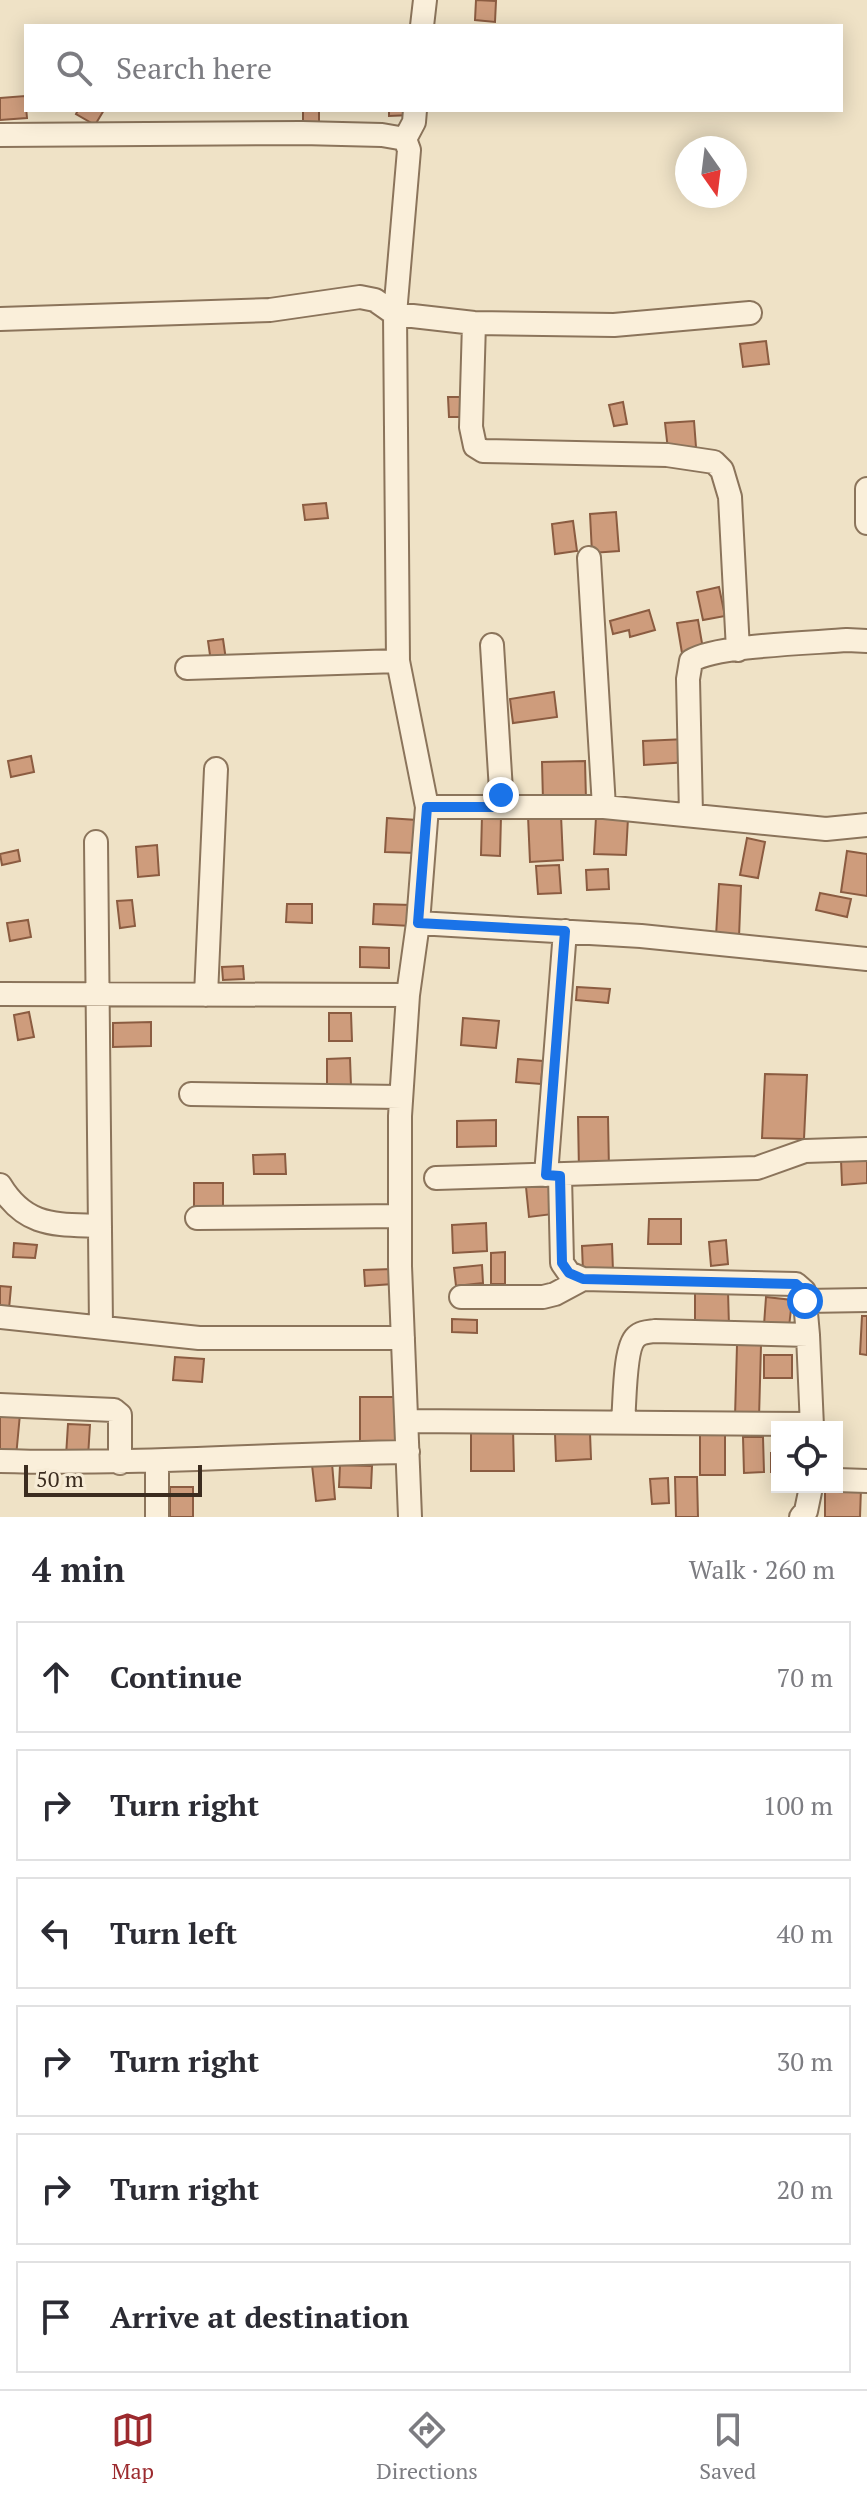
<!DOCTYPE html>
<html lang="en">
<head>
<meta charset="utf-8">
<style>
  :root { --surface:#fff; --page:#f7f7f7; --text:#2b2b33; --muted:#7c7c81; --line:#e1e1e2; --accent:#9c2a2e }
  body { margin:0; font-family:"PT Serif",serif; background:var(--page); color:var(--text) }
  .controls { position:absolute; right:24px; bottom:24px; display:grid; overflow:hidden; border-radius:0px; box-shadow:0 4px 20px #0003 }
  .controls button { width:72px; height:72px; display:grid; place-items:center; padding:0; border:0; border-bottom:2px solid var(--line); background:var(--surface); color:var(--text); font:40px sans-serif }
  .compass { position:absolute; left:675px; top:136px; width:72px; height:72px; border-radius:50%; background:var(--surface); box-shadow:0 4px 20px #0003; rotate:166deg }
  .scale { position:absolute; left:24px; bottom:20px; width:178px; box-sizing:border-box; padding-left:8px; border:4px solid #3b2c1f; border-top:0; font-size:22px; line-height:28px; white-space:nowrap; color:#3b2c1f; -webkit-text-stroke:6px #f7ecd6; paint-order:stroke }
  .stop { position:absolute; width:24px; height:24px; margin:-18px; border:6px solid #1a73e8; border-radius:50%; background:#fff }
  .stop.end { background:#1a73e8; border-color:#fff; box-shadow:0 2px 8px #0008 }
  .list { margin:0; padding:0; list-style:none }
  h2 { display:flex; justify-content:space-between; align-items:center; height:104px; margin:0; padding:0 32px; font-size:34px }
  h2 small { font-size:26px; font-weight:400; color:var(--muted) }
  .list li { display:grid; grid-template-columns:52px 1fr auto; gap:24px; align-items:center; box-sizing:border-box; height:112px; margin:0 16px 16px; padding:0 16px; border:2px solid var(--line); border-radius:0px }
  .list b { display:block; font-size:30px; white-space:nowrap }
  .list em { font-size:26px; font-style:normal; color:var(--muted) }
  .icon { flex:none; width:44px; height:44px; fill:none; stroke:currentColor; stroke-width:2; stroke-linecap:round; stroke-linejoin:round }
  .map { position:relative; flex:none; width:867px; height:1517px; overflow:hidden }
  .search { position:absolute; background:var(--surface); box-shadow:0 4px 20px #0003; left:24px; right:24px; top:24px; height:88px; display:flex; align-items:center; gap:20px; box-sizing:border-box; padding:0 28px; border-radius:0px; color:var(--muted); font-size:30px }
  .sheet { height:872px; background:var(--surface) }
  nav { display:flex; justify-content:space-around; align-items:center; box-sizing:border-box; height:112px; border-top:2px solid var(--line); background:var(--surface); font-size:22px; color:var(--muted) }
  nav a { display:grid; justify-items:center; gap:4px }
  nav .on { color:var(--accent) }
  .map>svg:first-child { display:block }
  .building { fill:#ce9c7c; stroke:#8b5c41; stroke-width:2 }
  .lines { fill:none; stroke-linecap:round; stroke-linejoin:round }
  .minor-casing { stroke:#8b745b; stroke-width:26 }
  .minor { stroke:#faefda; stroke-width:22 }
  .route { stroke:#1a73e8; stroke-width:10 }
</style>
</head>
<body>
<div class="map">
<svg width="867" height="1517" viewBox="0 0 867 1517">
  <rect width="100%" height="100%" fill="#efe2c6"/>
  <path class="building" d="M476 0 496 1 495 22 475 20Z
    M25 96 27 118 0 120V98Z
    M78 110H104L95 125 76 114Z
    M303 110H319V123H303Z
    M389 110H411V115L389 116Z
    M766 341 769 364 743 367 740 344Z
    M448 397H462L463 417H449Z
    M623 402 627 424 614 426 609 405Z
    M694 421 696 447 668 450 665 423Z
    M326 503 328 518 305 520 303 505Z
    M616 512 619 551 592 553 590 514Z
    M573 521 577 551 555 554 552 524Z
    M719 587 725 616 703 620 697 592Z
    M649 610 655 630 630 637 629 630 613 634 610 621Z
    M698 620 703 649 682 653 677 623Z
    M223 639 226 660 211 662 208 641Z
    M554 692 557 717 513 723 510 699Z
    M686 739 688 762 644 765 643 741Z
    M31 756 34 772 11 777 8 761Z
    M585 761 586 800 543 801 542 762Z
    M482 815 501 816 500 856 481 855Z
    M561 815 563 860 530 862 528 816Z
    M596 817 628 818 626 855 594 854Z
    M387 818 417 820 416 853 385 852Z
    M747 838 765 842 758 878 740 875Z
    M157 845 159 875 138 877 136 847Z
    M18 850 20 861 2 865 0 854Z
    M847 851 867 854V896L841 892Z
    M559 865 561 893 538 894 536 866Z
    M608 869 609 889 587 890 586 870Z
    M719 884 741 886 739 937 716 936Z
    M820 893 851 899 847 917 816 910Z
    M132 900 135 926 120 928 117 901Z
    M287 904H312V923L286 922Z
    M374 904 412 905 411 926 373 924Z
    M28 920 31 937 10 941 7 923Z
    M360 947 389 948V968L360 967Z
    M243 966 244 979 223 980 222 967Z
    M577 987 610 989 608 1003 576 1000Z
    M29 1012 34 1037 18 1040 14 1015Z
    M329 1013H351L352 1041H329Z
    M463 1018 499 1021 496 1048 461 1045Z
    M151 1022V1046L113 1047V1023Z
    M350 1058 351 1086H327V1059Z
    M518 1059 543 1061 541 1084 516 1082Z
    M765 1074 807 1075 804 1139 762 1138Z
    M578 1117H608L609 1170 579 1171Z
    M496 1120V1146L457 1147V1121Z
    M285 1154 286 1174H254L253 1155Z
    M867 1159V1183L842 1185 841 1160Z
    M194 1183H223V1208L194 1209Z
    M550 1185 553 1214 529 1217 526 1187Z
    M649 1219H681V1244H648Z
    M486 1223 487 1251 453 1253 452 1225Z
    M726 1240 728 1264 711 1266 709 1242Z
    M14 1243 37 1245 35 1258 13 1257Z
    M612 1244 613 1271 583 1272 582 1246Z
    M505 1252V1284H491V1253Z
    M482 1265 483 1283 456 1286 454 1268Z
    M392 1269 393 1284 365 1286 364 1270Z
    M0 1286 11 1287 9 1309 0 1308Z
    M695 1291H728L729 1326H695Z
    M766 1297 792 1300 789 1327 764 1325Z
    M862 1316H867V1355L860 1354Z
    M452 1319 477 1320V1333L452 1332Z
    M737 1345H761L759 1418 735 1417Z
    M764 1355H792V1378H764Z
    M175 1357 204 1359 202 1382 173 1380Z
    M360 1397H399V1441H360Z
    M0 1412 20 1414 16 1457 0 1455Z
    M68 1424 90 1425 88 1457 66 1456Z
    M471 1428H513L514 1471H471Z
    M725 1431V1475H700V1432Z
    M590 1433 591 1459 556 1461 555 1434Z
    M743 1437H763L764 1472 744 1473Z
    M771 1453H777V1472H771Z
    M332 1463 335 1499 316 1501 312 1465Z
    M340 1465 372 1466 371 1488 339 1487Z
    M675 1477H697L698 1517H676Z
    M668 1478 669 1503 652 1504 650 1479Z
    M170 1487H193V1517H170Z
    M825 1487 861 1488 860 1517H825Z"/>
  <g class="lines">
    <g class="minor-casing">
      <path id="minor" d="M422 26 425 0
        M0 135 302 133 382 135 405 139 409 150 395 314 398 661 427 807
        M405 139 414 122 415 110
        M0 319 270 310 360 297 375 300 395 314 474 323 614 325 750 313
        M474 323 471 427 475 446 483 451 667 455 714 462 722 470 730 497 738 650
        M867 489V523
        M589 558 604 807
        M492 645 502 807
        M187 668 398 661
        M691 814 688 679 691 661C716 645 814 643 847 640L867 641
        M96 842 101 1327
        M418 923 641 936 867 959
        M0 994 408 995
        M206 995 216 769
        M191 1094 401 1097
        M546 1175 565 931
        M560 1176 562 1263 569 1273 583 1279 796 1284 804 1291 808 1335
        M436 1178 757 1168 805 1151 867 1149
        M0 1185C26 1228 56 1224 100 1226
        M197 1218 400 1216
        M461 1297H543L555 1294 583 1279
        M805 1301 867 1300
        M0 1317 199 1338H403
        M0 1405 114 1410 120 1415V1463
        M407 1421 812 1424
        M623 1421C625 1403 624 1348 636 1337 641 1332 648 1332 655 1331L808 1335 812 1427
        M0 1461C136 1465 272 1454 408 1452
        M837 1480 867 1481
        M157 1517V1462
        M410 1517 400 1266V1116L408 995 418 923 427 807H604L826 829 867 825
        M801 1517 806 1511 811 1487"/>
    </g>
    <use href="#minor" class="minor"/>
  </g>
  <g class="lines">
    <path class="route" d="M501 795 502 807H427L418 923 565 931 546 1175 560 1176 562 1263 569 1273 583 1279 796 1284 804 1291 805 1301"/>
  </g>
</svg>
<div class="controls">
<button><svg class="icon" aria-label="locate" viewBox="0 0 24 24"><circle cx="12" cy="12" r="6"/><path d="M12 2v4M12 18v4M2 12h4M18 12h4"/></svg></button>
</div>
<svg class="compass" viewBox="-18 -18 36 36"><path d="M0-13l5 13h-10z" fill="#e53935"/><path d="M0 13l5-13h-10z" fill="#7c7c81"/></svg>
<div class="scale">50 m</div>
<div class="stop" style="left:805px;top:1301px"></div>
<div class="stop end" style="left:501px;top:795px"></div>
<div class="search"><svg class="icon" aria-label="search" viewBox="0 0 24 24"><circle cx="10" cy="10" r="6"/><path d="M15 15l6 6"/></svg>Search here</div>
</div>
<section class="sheet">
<h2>4 min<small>Walk · 260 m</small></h2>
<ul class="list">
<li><svg class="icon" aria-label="ahead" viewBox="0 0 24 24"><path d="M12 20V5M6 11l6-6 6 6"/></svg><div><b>Continue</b></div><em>70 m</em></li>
<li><svg class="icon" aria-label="right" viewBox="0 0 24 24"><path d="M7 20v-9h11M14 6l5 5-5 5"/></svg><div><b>Turn right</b></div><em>100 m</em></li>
<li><svg class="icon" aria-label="left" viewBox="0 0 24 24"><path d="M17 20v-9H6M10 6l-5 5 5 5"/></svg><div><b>Turn left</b></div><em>40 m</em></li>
<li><svg class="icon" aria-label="right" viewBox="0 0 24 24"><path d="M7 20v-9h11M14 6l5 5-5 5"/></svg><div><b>Turn right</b></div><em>30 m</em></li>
<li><svg class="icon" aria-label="right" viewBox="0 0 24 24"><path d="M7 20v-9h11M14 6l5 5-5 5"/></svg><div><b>Turn right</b></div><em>20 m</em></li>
<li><svg class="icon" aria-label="arrive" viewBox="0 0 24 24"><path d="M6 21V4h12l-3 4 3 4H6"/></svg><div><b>Arrive at destination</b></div></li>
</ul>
</section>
<nav>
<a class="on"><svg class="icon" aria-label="map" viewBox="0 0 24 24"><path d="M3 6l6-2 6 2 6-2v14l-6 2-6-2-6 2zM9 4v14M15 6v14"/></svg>Map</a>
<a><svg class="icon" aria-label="directions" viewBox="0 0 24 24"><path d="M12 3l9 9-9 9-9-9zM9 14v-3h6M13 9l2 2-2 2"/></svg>Directions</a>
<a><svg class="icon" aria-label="saved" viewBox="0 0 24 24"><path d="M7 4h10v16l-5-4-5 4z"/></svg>Saved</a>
</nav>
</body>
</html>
